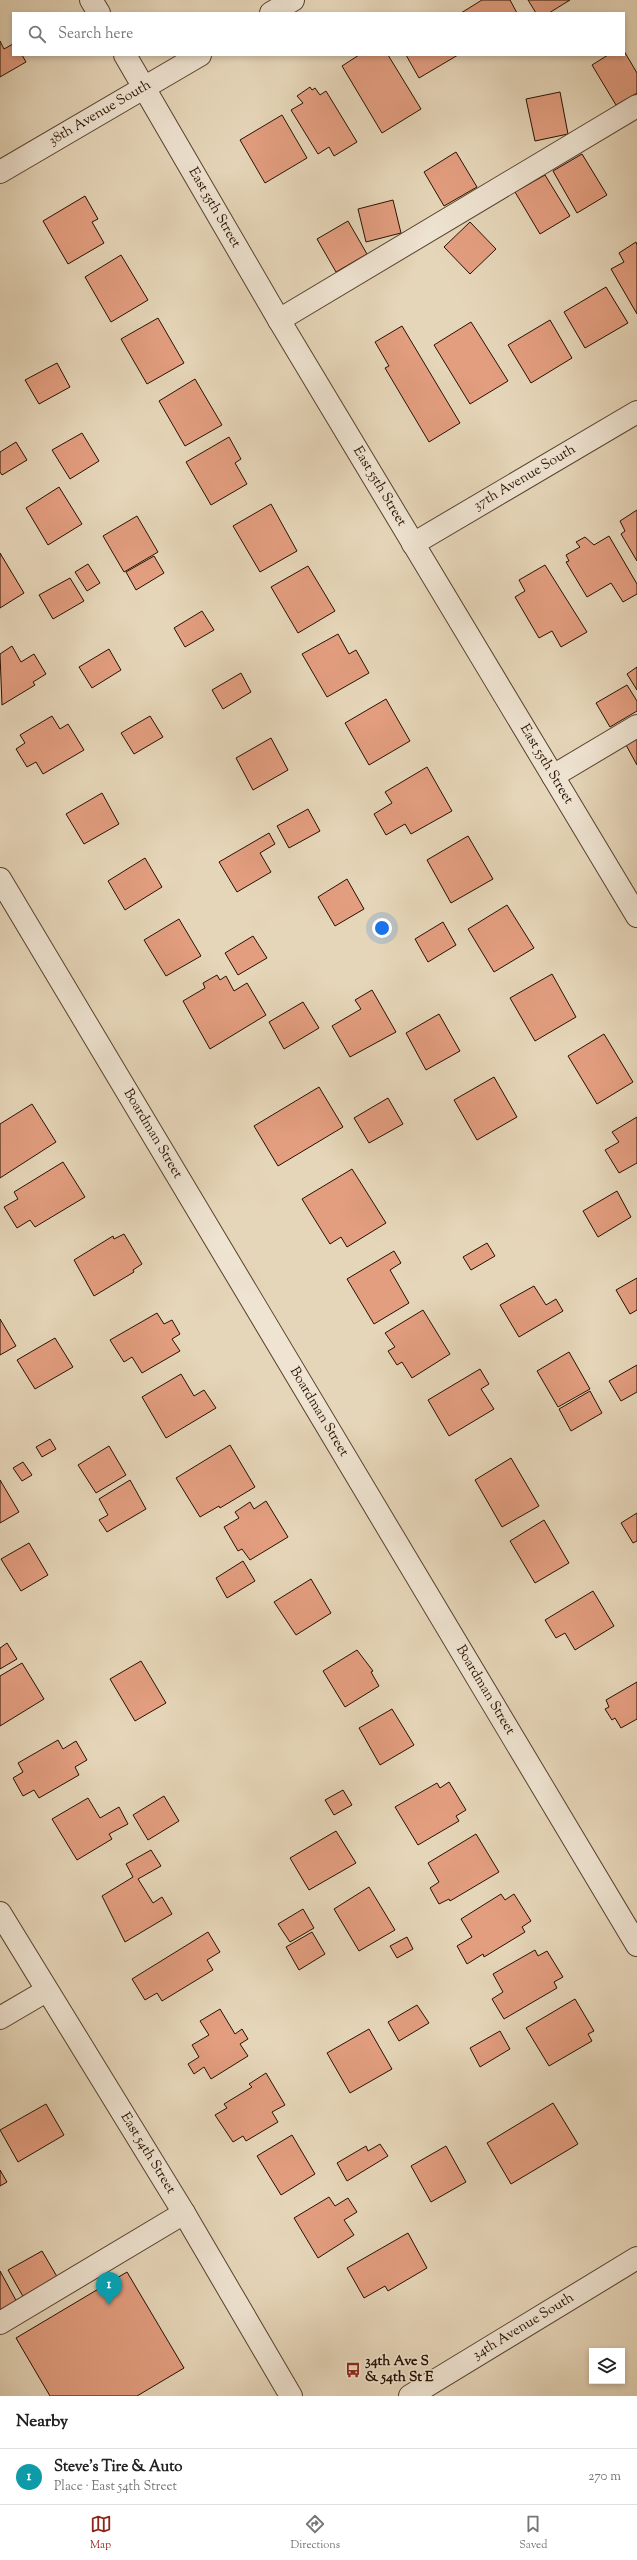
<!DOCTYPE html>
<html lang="en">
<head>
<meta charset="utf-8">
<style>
  :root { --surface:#fff; --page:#f6f6f6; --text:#222; --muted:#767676; --line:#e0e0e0; --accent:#8f2418 }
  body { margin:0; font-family:"Sorts Mill Goudy",serif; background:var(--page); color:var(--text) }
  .controls { position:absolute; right:12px; bottom:12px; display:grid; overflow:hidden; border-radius:0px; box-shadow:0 2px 6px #0003 }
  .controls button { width:36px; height:36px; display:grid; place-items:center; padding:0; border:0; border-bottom:1px solid var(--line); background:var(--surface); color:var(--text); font:20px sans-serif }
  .you { position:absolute; left:382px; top:928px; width:14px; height:14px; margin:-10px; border:3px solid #fff; border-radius:50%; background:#1a73e8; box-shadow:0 0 0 6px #1a73e833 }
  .badge { display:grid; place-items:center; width:26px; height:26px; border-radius:50%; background:var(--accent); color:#fff; font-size:13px; font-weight:700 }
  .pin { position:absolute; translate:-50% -33px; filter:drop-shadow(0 1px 2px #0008) }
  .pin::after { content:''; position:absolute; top:21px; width:14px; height:12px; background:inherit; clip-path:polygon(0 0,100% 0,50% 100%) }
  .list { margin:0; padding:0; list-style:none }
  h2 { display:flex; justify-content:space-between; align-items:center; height:52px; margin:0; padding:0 16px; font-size:17px }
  h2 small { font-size:13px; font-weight:400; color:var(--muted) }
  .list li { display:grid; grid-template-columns:26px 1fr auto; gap:12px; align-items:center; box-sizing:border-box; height:56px; padding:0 16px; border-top:1px solid var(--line) }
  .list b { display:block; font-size:15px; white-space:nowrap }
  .list p { margin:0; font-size:13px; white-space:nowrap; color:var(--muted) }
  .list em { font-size:13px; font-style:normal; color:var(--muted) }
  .icon { flex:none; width:22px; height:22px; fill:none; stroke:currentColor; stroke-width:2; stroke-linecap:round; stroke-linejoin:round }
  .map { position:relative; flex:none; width:637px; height:2396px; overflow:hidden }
  .search { position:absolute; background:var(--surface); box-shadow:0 2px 6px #0003; left:12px; right:12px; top:12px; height:44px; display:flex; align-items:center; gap:10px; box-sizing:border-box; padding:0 14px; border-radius:0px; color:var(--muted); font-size:15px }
  .sheet { height:108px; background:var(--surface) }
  nav { display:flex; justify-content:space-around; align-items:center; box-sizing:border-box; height:56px; border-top:1px solid var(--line); background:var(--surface); font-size:11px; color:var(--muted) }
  nav a { display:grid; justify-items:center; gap:2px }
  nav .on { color:var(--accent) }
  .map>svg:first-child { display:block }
  .building { fill:#e39e80; stroke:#281100 }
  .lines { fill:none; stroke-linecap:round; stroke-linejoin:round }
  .minor-casing { stroke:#58422e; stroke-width:24 }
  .minor { stroke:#efe4d2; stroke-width:22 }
  .labels { text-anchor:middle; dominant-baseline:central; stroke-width:3; stroke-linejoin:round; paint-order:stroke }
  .street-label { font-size:14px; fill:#281100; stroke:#efe4d2 }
  .poi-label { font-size:14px; font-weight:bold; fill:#281100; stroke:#efe4d2; text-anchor:start }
</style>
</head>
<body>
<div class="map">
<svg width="637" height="2396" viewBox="0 0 637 2396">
  <rect width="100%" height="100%" fill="#e6d6b9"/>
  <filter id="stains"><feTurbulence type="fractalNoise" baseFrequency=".005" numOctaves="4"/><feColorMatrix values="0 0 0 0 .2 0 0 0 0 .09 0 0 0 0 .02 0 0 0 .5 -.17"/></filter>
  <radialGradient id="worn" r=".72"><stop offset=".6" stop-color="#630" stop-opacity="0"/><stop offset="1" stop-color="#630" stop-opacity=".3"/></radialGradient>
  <path class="building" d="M482 0H510L517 13H461Z
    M528 0H570L549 13H536Z
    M0 41 4 49 13 44V55H22L26 62 0 77Z
    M624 51 637 73V93L616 105 592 65 608 55H624Z
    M359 55H388L421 109 382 133 342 66Z
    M406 55H458L419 78Z
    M310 87 312 90 315 88 320 95 326 91 357 142 334 156 329 147 318 154 291 110 303 103 297 96Z
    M560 92 568 134 535 141 526 99Z
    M282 115 307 158 265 183 240 140Z
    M456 152 477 187 444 206 424 172Z
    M582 154 607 195 577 213 553 171Z
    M545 175 570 216 540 234 515 192Z
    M85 196 98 219 92 222 104 243 68 264 43 221Z
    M393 200 401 233 366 242 358 209Z
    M348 221 367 254 336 272 317 239Z
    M470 222 496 249 470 274 444 247Z
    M636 242 637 245V314L611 269 624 262 619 253Z
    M121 255 148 300 111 322 85 277Z
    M606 287 628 323 585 348 564 312Z
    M158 318 184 363 147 384 121 339Z
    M550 320 572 358 531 383 508 345Z
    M471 322 508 381 470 404 434 345Z
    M402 326 460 423 429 442 385 368 389 366 375 342Z
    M57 363 70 387 39 404 25 380Z
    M195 379 222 425 185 446 159 401Z
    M82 433 99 461 70 479 52 450Z
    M229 437 241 459 235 463 247 484 211 505 186 462Z
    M16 442 27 460 2 475 0 472V452Z
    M59 487 82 524 48 545 26 508Z
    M271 504 297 551 260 572 233 526Z
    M637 510V561L621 534 625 531 620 521Z
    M137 516 158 552 124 572 103 536Z
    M609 536 637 584V594L623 602 611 583 587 597 566 562 569 561 566 555 580 547 576 542 585 537 594 545Z
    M0 553 24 593 0 608Z
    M154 556 164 573 136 590 126 572Z
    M88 564 100 583 87 591 75 572Z
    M545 565 587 632 561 647 552 631 539 638 515 597 525 591 519 580Z
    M308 566 335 611 298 633 271 587Z
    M70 578 84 601 53 619 39 595Z
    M202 611 214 630 185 647 174 628Z
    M338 634 349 654 356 650 369 673 327 697 302 654Z
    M12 646 21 662 34 654 46 674 33 682 35 685 2 705 0 654Z
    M109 649 121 670 92 688 79 667Z
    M637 667V690L627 674Z
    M241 673 251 692 223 709 212 690Z
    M627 685 637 701V711L610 727 596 703Z
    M386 699 410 741 369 765 345 723Z
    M52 716 60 729 68 724 84 750 43 774 36 762 27 767 16 749 25 743 20 735Z
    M150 716 163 737 134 754 121 733Z
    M271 738 288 770 253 790 236 758Z
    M637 739V765L626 745Z
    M427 767 452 811 411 834 405 824 386 835 374 814 392 803 385 792Z
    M102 793 119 824 84 844 66 814Z
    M308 809 320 831 289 848 277 826Z
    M269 833 275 844 260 853 271 872 237 892 219 862Z
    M468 836 493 879 451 903 427 860Z
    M145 858 162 887 125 910 108 881Z
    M347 879 364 909 335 926 318 897Z
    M507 905 534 948 494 972 468 929Z
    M179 919 201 956 166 976 144 940Z
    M443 922 456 945 428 962 415 939Z
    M253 936 267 958 238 975 225 953Z
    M552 974 576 1017 535 1041 510 998Z
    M217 975 220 980 226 976 234 991 247 983 266 1015 210 1049 183 1001 205 988 203 983Z
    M372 990 396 1032 350 1057 332 1026 361 1009 355 1000Z
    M303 1002 319 1028 284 1049 269 1022Z
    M439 1014 460 1051 426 1070 406 1033Z
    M604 1034 633 1082 597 1104 568 1056Z
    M494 1077 517 1117 477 1140 454 1100Z
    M319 1087 343 1127 278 1166 254 1126Z
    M388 1098 403 1124 369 1143 354 1118Z
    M32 1104 56 1142 0 1178V1124Z
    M637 1117V1163L619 1173 605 1150 619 1142 612 1132Z
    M63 1162 85 1197 35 1227 30 1220 17 1228 4 1207 18 1199 14 1192Z
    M352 1169 386 1223 347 1247 341 1237 330 1244 302 1199Z
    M617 1191 631 1217 598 1237 583 1211Z
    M124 1234 142 1264 133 1270 134 1272 94 1296 74 1260 113 1236 114 1239Z
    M487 1243 495 1256 471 1270 463 1257Z
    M394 1251 401 1263 390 1270 409 1303 374 1324 347 1279Z
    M637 1278V1310L630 1314 616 1290Z
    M534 1286 546 1305 556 1299 563 1311 519 1337 500 1305Z
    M423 1310 450 1354 412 1378 402 1362 397 1365 388 1351 395 1347 385 1333Z
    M157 1313 164 1324 172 1320 180 1334 172 1339 180 1351 142 1373 132 1357 124 1362 110 1340Z
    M0 1319 16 1346 0 1355Z
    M55 1338 73 1367 35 1389 17 1360Z
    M569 1352 590 1389 558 1407 537 1371Z
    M637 1365V1392L621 1401 609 1381Z
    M480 1369 489 1384 481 1389 494 1409 449 1436 428 1400Z
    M181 1374 194 1396 204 1390 216 1408 166 1438 142 1397Z
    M590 1391 602 1413 571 1431 559 1409Z
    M50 1439 56 1449 42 1457 36 1447Z
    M230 1445 255 1487 220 1508 219 1506 200 1517 176 1478Z
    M109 1446 126 1475 96 1493 78 1465Z
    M511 1458 539 1506 502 1527 475 1480Z
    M23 1462 32 1475 22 1481 13 1468Z
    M0 1480 19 1512 0 1523Z
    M130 1480 146 1509 107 1532 99 1520 108 1515 99 1499Z
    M266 1501 288 1537 250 1560 242 1549 238 1551 224 1527 239 1518 235 1512 250 1502 254 1509Z
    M637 1513V1541L633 1543 621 1523Z
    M544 1520 569 1563 535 1583 510 1541Z
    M29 1543 48 1575 21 1591 1 1559Z
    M243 1561 255 1581 227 1598 216 1578Z
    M311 1579 331 1613 296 1635 274 1602Z
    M593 1591 614 1626 575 1650 565 1633 556 1638 545 1620Z
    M7 1643 17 1659 0 1669V1648Z
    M357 1650 373 1671 371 1672 379 1686 345 1707 323 1671Z
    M141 1661 166 1703 135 1721 110 1679Z
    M22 1663 44 1699 0 1726V1676Z
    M637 1682V1719L621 1728 615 1718 612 1720 605 1709 609 1707 606 1700Z
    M392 1709 414 1745 380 1765 359 1728Z
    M58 1740 63 1749 76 1741 87 1760 75 1767 79 1775 39 1798 34 1790 23 1796 13 1778 23 1772 18 1763Z
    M449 1782 466 1810 456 1816 459 1821 418 1845 395 1807 437 1783 440 1788Z
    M343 1790 352 1805 334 1815 325 1800Z
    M164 1796 179 1821 148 1840 133 1815Z
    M88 1798 100 1818 119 1807 128 1824 109 1834 112 1839 77 1860 52 1819Z
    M336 1831 356 1863 309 1890 290 1858Z
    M476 1834 499 1872 450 1901 449 1899 439 1904 430 1888 439 1882 428 1863Z
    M151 1850 161 1866 138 1879 153 1903 162 1897 172 1914 125 1942 102 1896 133 1877 126 1864Z
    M369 1887 395 1930 359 1951 334 1909Z
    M501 1894 505 1900 514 1894 531 1921 522 1927 525 1932 484 1957 483 1954 467 1964 457 1946 472 1937 461 1919Z
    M303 1909 314 1928 290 1942 278 1924Z
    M208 1932 220 1952 207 1960 213 1970 162 2001 157 1993 145 2000 132 1979Z
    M312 1932 325 1954 299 1970 286 1947Z
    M407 1937 413 1949 397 1958 390 1946Z
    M535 1950 538 1956 547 1951 563 1977 554 1982 557 1988 504 2019 492 1999 503 1992 493 1974Z
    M575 1999 594 2031 588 2034 592 2041 549 2066 526 2028Z
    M417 2005 429 2023 399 2041 388 2022Z
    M220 2009 235 2034 242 2029 248 2039 240 2044 248 2056 211 2079 204 2067 194 2074 188 2064 199 2057 192 2045 209 2035 200 2021Z
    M369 2029 392 2069 350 2093 327 2053Z
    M500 2031 510 2049 480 2067 470 2048Z
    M266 2073 285 2105 272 2112 278 2122 246 2141 243 2136 233 2142 215 2115 227 2108 224 2104 252 2087 249 2084Z
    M553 2103 578 2144 511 2184 487 2143Z
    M46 2104 64 2135 18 2162 0 2130Z
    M292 2135 315 2174 281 2195 257 2156Z
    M380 2144 388 2156 347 2181 337 2163 366 2146 368 2151Z
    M446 2146 466 2182 431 2202 411 2166Z
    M0 2170 7 2182 0 2186Z
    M329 2197 335 2206 348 2198 357 2212 344 2220 354 2235 318 2258 294 2218Z
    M408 2233 427 2268 388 2291 385 2286 364 2298 347 2268Z
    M42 2251 59 2280 25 2300 8 2270Z
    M0 2271 18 2304 0 2314Z
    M127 2272 184 2368 137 2396H50L16 2338Z"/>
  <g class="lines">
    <g class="minor-casing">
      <g id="minor">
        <path d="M91 0 99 13"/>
        <path d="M271 13 293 0"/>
        <path id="s1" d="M125 55 279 320 637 916"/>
        <path id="s2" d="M0 172 200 55"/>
        <path d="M279 320 637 106"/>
        <path id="s3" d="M413 544 637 412"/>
        <path d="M553 776 637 726"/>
        <path id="s4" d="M0 879 637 1945"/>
        <path id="s5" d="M0 1913 184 2213 291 2396"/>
        <path d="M0 2018 46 1991"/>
        <path d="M0 2323 184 2213"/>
        <path id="s6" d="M410 2396 637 2258"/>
      </g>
    </g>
    <use href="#minor" class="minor"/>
  </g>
  <defs>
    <g id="bus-bare" transform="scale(1.2)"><path d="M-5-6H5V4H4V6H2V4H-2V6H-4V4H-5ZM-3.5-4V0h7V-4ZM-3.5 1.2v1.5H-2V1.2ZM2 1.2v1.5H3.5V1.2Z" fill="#8f2418" stroke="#efe4d2" stroke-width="2.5" paint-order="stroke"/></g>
  </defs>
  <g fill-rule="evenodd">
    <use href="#bus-bare" x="353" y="2370"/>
  </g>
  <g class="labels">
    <g class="street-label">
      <text stroke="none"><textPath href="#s2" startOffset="116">38th Avenue South</textPath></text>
      <text stroke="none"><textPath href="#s1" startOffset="177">East 55th Street</textPath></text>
      <text stroke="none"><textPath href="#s3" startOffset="130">37th Avenue South</textPath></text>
      <text stroke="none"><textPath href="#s1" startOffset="501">East 55th Street</textPath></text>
      <text stroke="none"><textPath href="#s1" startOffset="825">East 55th Street</textPath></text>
      <text stroke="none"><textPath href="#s4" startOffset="297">Boardman Street</textPath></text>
      <text stroke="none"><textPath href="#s4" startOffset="621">Boardman Street</textPath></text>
      <text stroke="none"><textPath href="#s4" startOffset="945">Boardman Street</textPath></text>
      <text stroke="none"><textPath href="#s5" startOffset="282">East 54th Street</textPath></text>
      <text stroke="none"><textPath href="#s6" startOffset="133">34th Avenue South</textPath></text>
    </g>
    <g class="poi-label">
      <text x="365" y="2362">34th Ave S<tspan x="365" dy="16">&amp; 54th St E</tspan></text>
    </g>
  </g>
  <rect width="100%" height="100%" filter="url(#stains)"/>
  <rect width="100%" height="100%" fill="url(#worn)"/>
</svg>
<div class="controls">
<button><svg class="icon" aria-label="layers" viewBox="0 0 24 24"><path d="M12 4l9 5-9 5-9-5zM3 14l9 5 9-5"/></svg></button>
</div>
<div class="you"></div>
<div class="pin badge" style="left:109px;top:2305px;background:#0f9aa8">1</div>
<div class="search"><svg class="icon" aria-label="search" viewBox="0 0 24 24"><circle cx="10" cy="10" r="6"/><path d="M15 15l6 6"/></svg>Search here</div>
</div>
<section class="sheet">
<h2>Nearby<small></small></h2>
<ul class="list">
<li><span class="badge" style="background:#0f9aa8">1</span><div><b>Steve's Tire &amp; Auto</b><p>Place · East 54th Street</p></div><em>270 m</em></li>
</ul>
</section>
<nav>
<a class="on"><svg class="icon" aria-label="map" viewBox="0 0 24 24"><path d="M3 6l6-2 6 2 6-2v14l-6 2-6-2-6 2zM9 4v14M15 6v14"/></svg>Map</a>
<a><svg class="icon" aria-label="directions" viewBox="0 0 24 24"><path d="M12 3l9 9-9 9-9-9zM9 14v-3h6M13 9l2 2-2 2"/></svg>Directions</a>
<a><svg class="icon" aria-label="saved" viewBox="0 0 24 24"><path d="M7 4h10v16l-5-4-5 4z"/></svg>Saved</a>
</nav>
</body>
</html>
